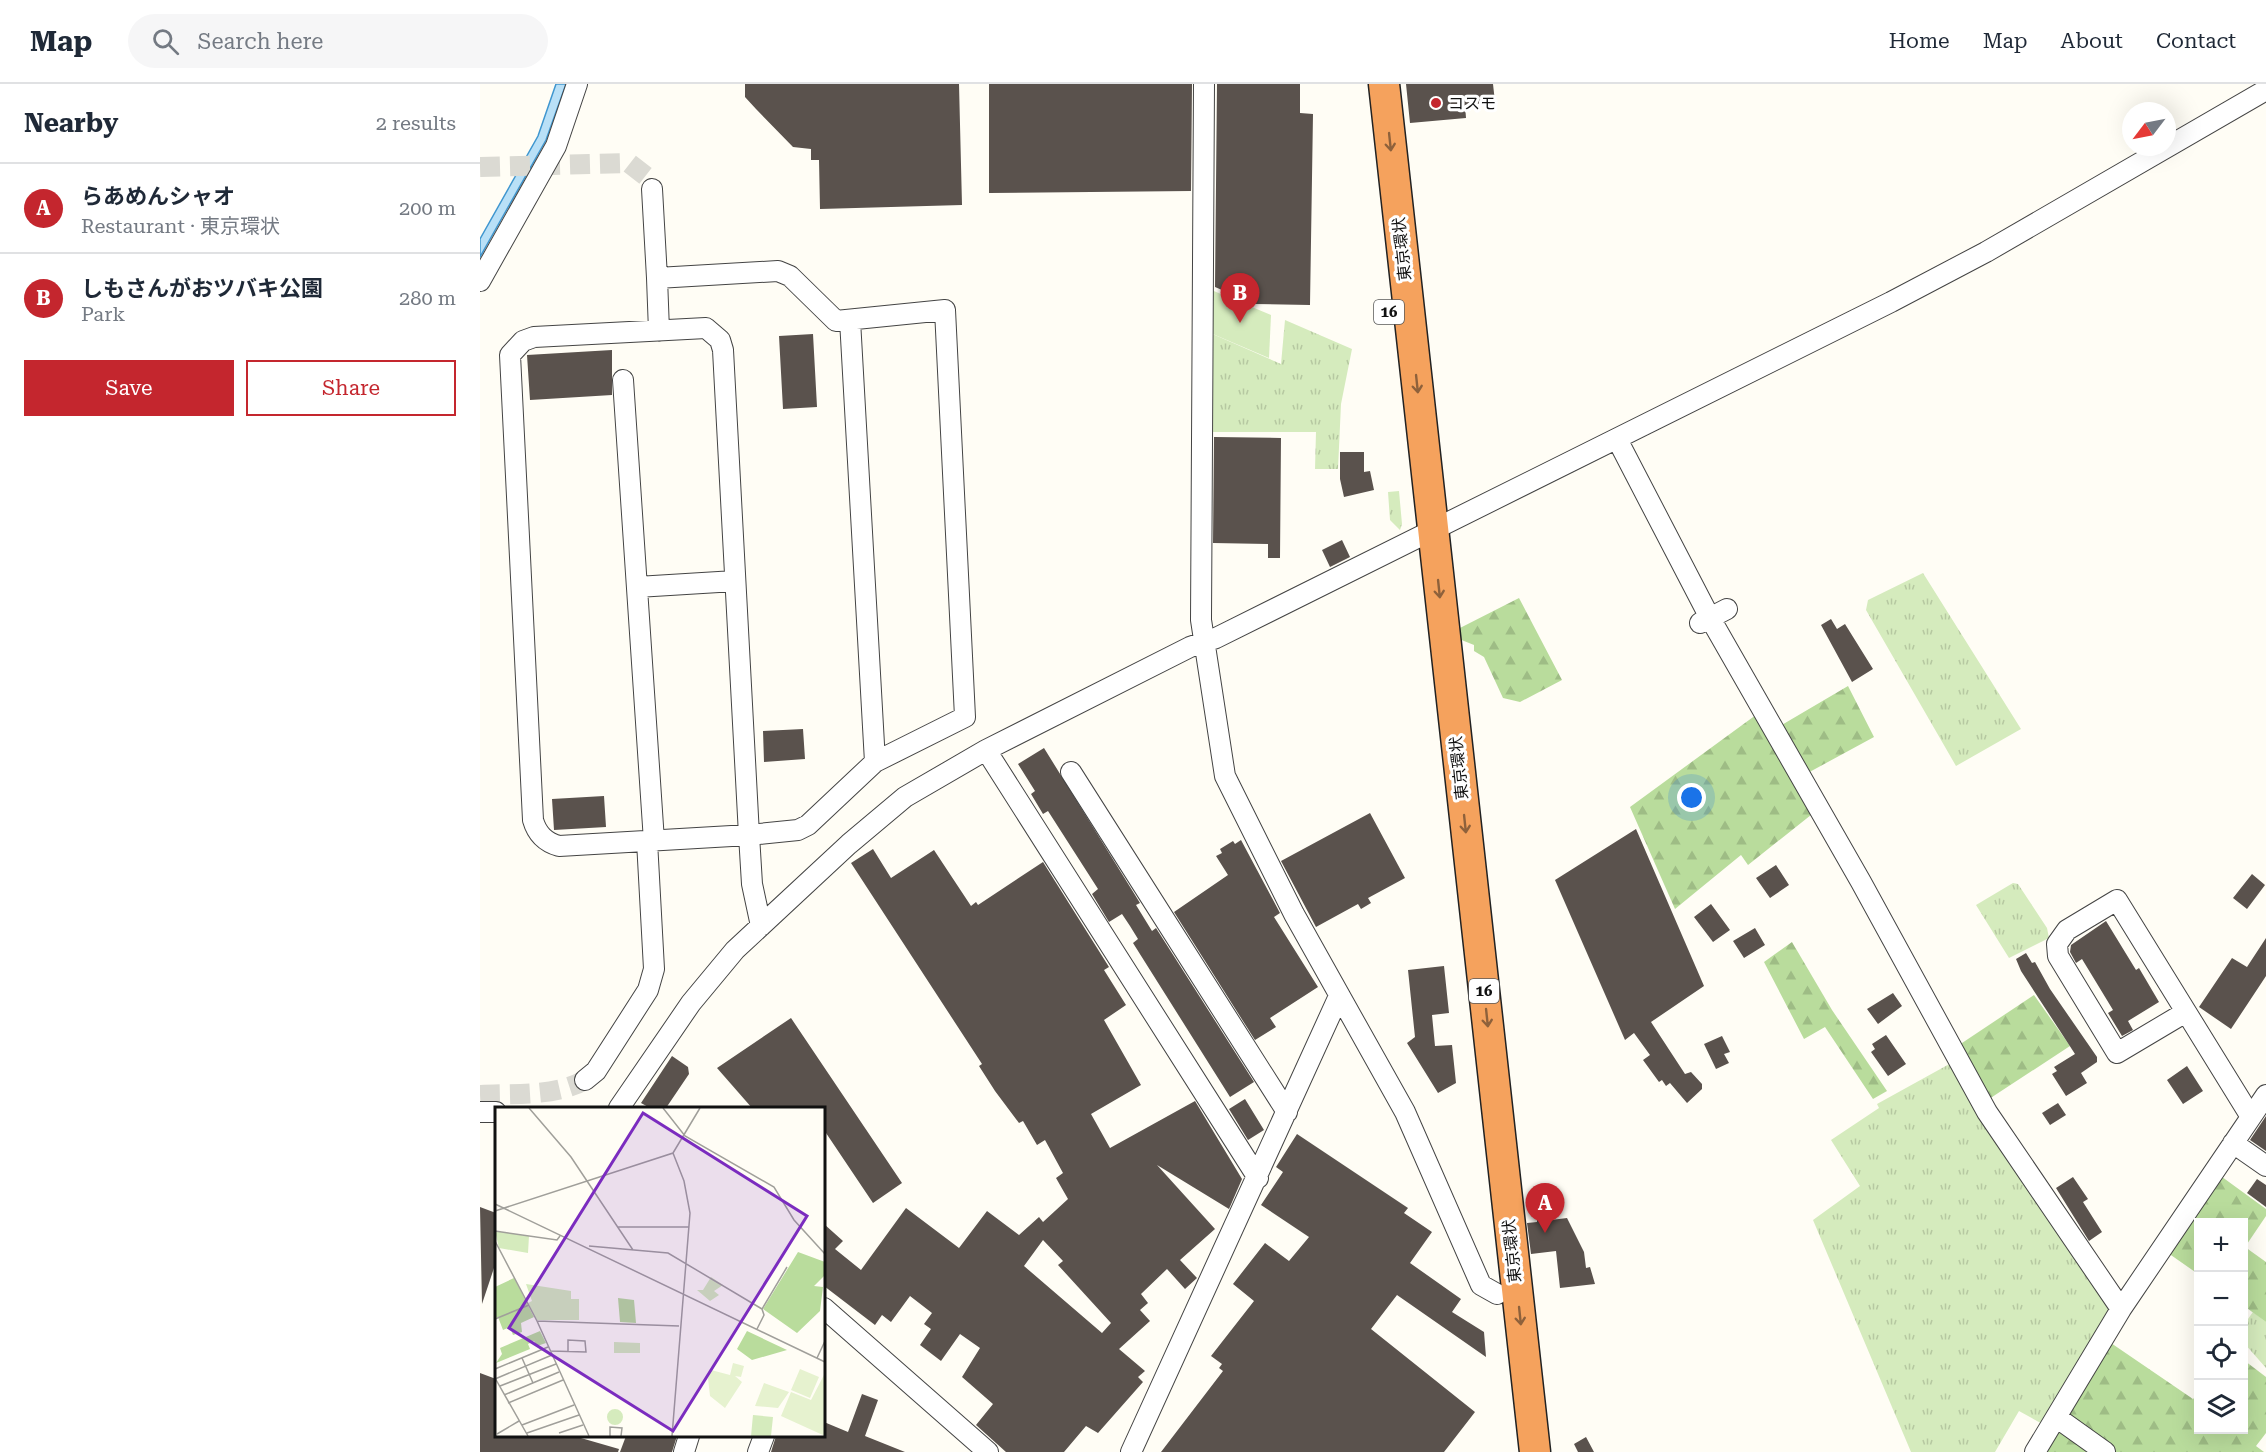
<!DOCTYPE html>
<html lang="en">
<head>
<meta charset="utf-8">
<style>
  :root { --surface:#fff; --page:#f6f6f7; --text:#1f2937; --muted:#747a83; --line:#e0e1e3; --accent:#c4262e }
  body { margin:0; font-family:"Roboto Serif","Noto Sans JP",serif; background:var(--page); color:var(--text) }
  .controls { position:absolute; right:18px; bottom:18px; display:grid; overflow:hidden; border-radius:0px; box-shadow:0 6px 24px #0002 }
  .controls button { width:54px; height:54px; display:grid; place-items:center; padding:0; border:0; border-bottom:2px solid var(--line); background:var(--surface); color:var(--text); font:30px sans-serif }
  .compass { position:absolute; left:1642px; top:18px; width:54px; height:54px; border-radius:50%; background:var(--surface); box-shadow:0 6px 24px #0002; rotate:238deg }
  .you { position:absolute; left:1212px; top:714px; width:21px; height:21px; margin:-15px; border:4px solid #fff; border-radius:50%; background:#1a73e8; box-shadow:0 0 0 9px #1a73e833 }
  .badge { display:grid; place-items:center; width:39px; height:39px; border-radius:50%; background:var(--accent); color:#fff; font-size:20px; font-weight:700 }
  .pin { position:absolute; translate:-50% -50px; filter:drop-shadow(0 2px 3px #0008) }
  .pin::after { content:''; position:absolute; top:32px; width:21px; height:18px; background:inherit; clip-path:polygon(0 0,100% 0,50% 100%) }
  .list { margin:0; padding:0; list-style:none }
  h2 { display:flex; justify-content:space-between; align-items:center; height:78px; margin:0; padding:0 24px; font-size:26px }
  h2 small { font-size:20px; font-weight:400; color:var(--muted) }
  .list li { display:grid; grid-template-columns:39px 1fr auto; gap:18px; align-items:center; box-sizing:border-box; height:90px; padding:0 24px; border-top:2px solid var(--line) }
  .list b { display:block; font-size:22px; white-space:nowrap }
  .list p { margin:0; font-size:20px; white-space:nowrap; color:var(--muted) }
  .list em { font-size:20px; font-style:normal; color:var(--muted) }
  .actions { display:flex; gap:12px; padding:18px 24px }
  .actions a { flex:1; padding:14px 0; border:2px solid var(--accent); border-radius:0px; text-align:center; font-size:21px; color:var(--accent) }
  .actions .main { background:var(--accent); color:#fff }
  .icon { flex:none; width:33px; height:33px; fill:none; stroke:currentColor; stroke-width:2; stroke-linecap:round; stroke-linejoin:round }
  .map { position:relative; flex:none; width:1786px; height:1368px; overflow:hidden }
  header { display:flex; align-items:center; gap:36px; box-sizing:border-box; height:84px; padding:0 30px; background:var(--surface); border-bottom:2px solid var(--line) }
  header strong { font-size:28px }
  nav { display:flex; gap:33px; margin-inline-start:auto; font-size:21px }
  .search { width:420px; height:54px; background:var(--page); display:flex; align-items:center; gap:15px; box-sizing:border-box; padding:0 21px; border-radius:33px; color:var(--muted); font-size:22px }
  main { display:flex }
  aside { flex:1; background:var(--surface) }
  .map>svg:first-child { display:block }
  .grass { fill:url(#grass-tufts) }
  .forest { fill:url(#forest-firs) }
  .park { fill:#d5ebbd }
  .water { fill:#b9e0f7; stroke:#3f96cf; stroke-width:1.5 }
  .building { fill:#5a524d; fill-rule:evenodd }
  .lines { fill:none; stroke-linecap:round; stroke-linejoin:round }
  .minor-tunnel { stroke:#dbdad3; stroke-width:20; stroke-dasharray:20 10; stroke-linecap:butt }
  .minor-casing { stroke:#444; stroke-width:22 }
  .highway-casing { stroke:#222; stroke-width:33 }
  .minor { stroke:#fff; stroke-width:20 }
  .highway { stroke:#f5a25d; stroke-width:30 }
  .oneway { stroke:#8e613b }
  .poi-dot { fill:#c4262e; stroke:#fff; stroke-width:2 }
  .labels { text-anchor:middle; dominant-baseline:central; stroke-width:6; stroke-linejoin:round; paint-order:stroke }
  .shield { fill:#fff; stroke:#585858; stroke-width:1.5 }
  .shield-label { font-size:15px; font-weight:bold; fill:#111 }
  .poi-label { font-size:16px; fill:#111; stroke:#fff; text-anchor:start }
  .street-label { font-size:16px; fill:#111; stroke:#fff }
  .inset-road { fill:none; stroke:#a09f9a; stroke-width:1.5 }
  .view { fill:#7b2cbf; fill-opacity:0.15; stroke:#7b2cbf; stroke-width:3 }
  .inset-edge { fill:none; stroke:#111; stroke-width:3 }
</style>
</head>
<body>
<header>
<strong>Map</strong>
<div class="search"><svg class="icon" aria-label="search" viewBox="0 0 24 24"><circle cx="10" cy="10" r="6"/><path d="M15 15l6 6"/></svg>Search here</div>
<nav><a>Home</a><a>Map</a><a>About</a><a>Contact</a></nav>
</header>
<main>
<aside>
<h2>Nearby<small>2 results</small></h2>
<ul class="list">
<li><span class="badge">A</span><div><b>らあめんシャオ</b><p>Restaurant · 東京環状</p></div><em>200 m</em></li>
<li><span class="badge">B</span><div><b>しもさんがおツバキ公園</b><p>Park</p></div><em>280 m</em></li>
</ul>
<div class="actions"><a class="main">Save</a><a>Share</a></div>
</aside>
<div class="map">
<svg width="1786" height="1368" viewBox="0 0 1786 1368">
  <defs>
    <pattern id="grass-tufts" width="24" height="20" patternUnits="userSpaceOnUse" patternTransform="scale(1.5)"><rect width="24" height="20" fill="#d5ebbd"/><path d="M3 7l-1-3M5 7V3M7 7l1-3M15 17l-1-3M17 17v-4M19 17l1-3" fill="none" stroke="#b6c8a1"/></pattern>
    <pattern id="forest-firs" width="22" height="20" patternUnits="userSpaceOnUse" patternTransform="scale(1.5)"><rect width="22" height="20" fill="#b9dc9c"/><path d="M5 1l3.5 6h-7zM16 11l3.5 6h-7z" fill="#9ebc85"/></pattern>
  </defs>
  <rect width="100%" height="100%" fill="#fffdf5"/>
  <path class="grass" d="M805 236 872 265 861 320 858 385H835L836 348H727L728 248 801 280Z
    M919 407 922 440 920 446 910 436 908 408Z
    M1443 489 1541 645 1476 682 1386 526 1388 516Z
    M1533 799 1538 800 1567 844 1569 854 1529 874 1496 821Z
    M1473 978 1633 1225 1566 1342 1539 1327 1515 1368H1431L1333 1136 1380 1102 1351 1056 1399 1024 1397 1020Z
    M1773 1228 1786 1238V1284L1764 1259 1768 1256C1760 1245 1765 1239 1773 1228Z"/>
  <path class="forest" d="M1039 514 1082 596 1040 618 1023 614 1004 573 994 567V561L979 555 978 545Z
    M1368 602 1394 653 1324 691 1300 642Z
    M1280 628 1336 727 1268 781 1261 771 1195 825 1150 723Z
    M1312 858 1352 926 1407 1007 1393 1015 1345 943 1324 955 1284 878Z
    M1554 911 1590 962 1506 1017 1476 963Z
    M1738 1090 1786 1125V1132L1765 1163 1786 1178V1238L1764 1222V1138H1718V1190L1688 1169Z
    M1628 1257 1713 1315 1718 1310V1346H1764L1765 1277 1786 1293V1349L1776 1362 1784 1368H1630L1581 1332Z
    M1578 1338 1620 1368H1560Z"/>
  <path class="park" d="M729 205 791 231 789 274 728 248Z"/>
  <path class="water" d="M76 0H86L66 56 0 173V155L58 52Z"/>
  <path class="building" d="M265 0H479L482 121 340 125 339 76H331V65L313 63 276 25 265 13Z
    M509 0H712L711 107 509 109Z
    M737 0H820V29L833 30 830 221 775 220 735 203Z
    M926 0H1013L1015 18 985 21 986 34 930 39Z
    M333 250 337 323 303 325 299 252Z
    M132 266V311L50 316 47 271Z
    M734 353 801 354 800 474H788V460L733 459Z
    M860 368H884V388L890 387 894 406 864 413 860 395Z
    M862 456 870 473 850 483 842 466Z
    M1351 535 1357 545 1365 540 1393 585 1372 598 1341 541Z
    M323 645 325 675 284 678 283 647Z
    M564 664 660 819 656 821 672 847 676 844 774 998 750 1013 653 859 658 855 650 842 642 830 629 838 612 810 618 805 568 727 563 730 551 710 555 707 538 680Z
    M124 712 126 743 74 746 72 715Z
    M890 729 925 794 888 814 891 819 881 825 878 820 836 843 801 777Z
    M1156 745 1224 902 1171 938 1205 990 1211 988 1222 1000V1005L1207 1019 1190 999 1186 1002 1182 996 1179 998 1163 976 1170 971 1154 949 1145 956 1075 796Z
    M761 756 800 829 794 833 838 903 790 934 796 943 775 956 694 828 748 791 736 772 742 769 740 765 753 757 755 760Z
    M393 765 411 794 454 766 491 822 496 818 498 821 563 778 629 883 624 886 646 921 624 936 661 1001 611 1030 630 1064 715 1017 762 1095 749 1125 677 1081 735 1145 700 1176 717 1194 705 1205 687 1185 661 1210 668 1219 660 1226 670 1237 639 1265 665 1287 658 1293 663 1298 618 1349 606 1342 584 1368H526L496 1341 513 1320 482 1293 500 1264 480 1250 461 1277 440 1261 451 1245 444 1240 452 1229 430 1212 411 1238 402 1231 395 1241 344 1202V1140L363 1157 355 1165 381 1186 426 1124 479 1164 507 1127 539 1151 559 1133 563 1138 588 1115 576 1094 583 1089 565 1056 557 1061 543 1037 539 1039 515 1007 499 982 502 980 371 779ZM563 1156 583 1177 578 1181 631 1239 622 1249 544 1182Z
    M1296 781 1309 801 1290 814 1276 794Z
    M1772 790 1785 801 1767 825 1753 814Z
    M1231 820 1250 846 1233 858 1214 833Z
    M1626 837 1656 886 1659 884 1679 918 1648 937 1653 946 1642 952 1628 929 1633 926 1616 898 1602 875 1596 879 1590 868 1591 861Z
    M1275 844 1285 861 1264 874 1253 857Z
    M1786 854V892L1751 945 1719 923 1752 874 1767 883Z
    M1546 869 1552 879 1555 878 1570 905 1617 973V978L1601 989 1607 999 1586 1012 1572 990 1577 987 1574 983 1595 970 1541 887 1536 875Z
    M964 882 969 929 952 931 955 962 972 961 976 999 958 1009 927 959 935 953 928 886Z
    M1413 909 1422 922 1398 940 1387 925Z
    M311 934 422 1099 393 1119 344 1046V1024H272L237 984Z
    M1406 951 1426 980 1408 992 1391 968 1395 965 1392 960Z
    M1242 952 1250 968 1244 970 1249 979 1236 985 1224 960Z
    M192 972 208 983 209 990 186 1024H170L161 1019Z
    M1707 982 1723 1007 1703 1020 1687 996Z
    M765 1015 784 1046 768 1056 749 1025Z
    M1578 1019 1586 1031 1570 1041 1562 1029Z
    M1786 1032V1067L1770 1056Z
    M817 1050 928 1124 924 1129 952 1148 930 1179 981 1215 972 1228 1004 1248 1006 1273 917 1211 891 1245 995 1328 964 1368H681L743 1287 739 1284 742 1280 731 1272 774 1217 753 1200 785 1159 809 1177 829 1153 781 1121 803 1088 796 1083Z
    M1593 1093 1608 1115 1603 1118 1622 1148 1609 1157 1576 1104Z
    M1777 1095 1786 1101V1123L1767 1109Z
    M0 1123 16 1129V1178L2 1220Z
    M1070 1130 1071 1136 1087 1134 1104 1168 1106 1184 1110 1183 1115 1200 1080 1204 1076 1167 1051 1170 1047 1139 1057 1138V1132Z
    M0 1289 16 1295V1352H94L139 1365 138 1368H0Z
    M382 1310 398 1316 385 1352 425 1368H291L296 1352H344V1338L368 1348Z
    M146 1352H197L192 1368H140Z
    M1106 1353 1114 1368H1098L1094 1360Z"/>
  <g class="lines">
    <path class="minor-tunnel" d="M0 83 149 79 167 93 172 105
      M0 1011C34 1009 75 1013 105 996"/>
    <g class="minor-casing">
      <path id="minor" d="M724 0 721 536 745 692 814 830 925 1028 1001 1201 1017 1210
        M172 105 177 194 298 187 310 192 356 237 465 226 485 633 395 678 328 741 318 746 269 751 79 762C65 758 57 750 53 736L30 271 43 257 54 253 226 244 240 256 243 266 269 751 272 800 281 842
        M177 194 179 247
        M0 197 76 62 97 0
        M370 236 395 678
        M143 296 174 757
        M1137 355 1230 534 1381 798 1507 1028 1641 1225
        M157 503 255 497
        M1220 539 1247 525
        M506 666 778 1094
        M591 688 807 1028
        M1706 928 1637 969 1578 872 1577 860 1587 846 1637 816 1771 1033
        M105 996 116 987 168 906 174 885 167 757
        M139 1024 211 919 255 866 369 760 425 713 506 666 710 563 736 554 1411 218 1506 168 1786 6
        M0 1028H16
        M1753 1059 1786 1082
        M344 1224 508 1368
        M1576 1333 1625 1368
        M204 1368 209 1352
        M278 1368 284 1352
        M651 1368 859 912
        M1555 1368 1641 1225 1786 1011"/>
    </g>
    <g class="highway-casing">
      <path id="highway" d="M904 0 1055 1368"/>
    </g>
    <use href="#minor" class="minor"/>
    <use href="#highway" class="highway"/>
  </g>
  <defs><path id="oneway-shaft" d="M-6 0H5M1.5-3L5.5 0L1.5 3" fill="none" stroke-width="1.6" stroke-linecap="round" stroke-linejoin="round" transform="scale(1.5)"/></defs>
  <g class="oneway">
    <use href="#oneway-shaft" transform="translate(910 58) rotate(84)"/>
    <use href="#oneway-shaft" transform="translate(937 300) rotate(84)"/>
    <use href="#oneway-shaft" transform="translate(959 505) rotate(84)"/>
    <use href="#oneway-shaft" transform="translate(985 740) rotate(84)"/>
    <use href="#oneway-shaft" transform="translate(1007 934) rotate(84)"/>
    <use href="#oneway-shaft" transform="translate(1040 1232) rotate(84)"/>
  </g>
  <circle class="poi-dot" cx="956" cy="19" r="6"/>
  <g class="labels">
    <g class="shield">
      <rect x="894" y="216" width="30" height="24" rx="4.5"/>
      <rect x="989" y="895" width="30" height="24" rx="4.5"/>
    </g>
    <g class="shield-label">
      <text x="909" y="228">16</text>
      <text x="1004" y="907">16</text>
    </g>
    <g class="poi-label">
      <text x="968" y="19">コスモ</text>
    </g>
    <g class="street-label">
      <text transform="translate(922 165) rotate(-96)">東京環状</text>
      <text transform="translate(979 684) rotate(-96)">東京環状</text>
      <text transform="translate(1032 1167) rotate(-96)">東京環状</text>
    </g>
  </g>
  <g transform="translate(15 1023)">
    <rect width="330" height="330" fill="#fffdf5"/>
    <path d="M0 124 34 129 33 146 4 141ZM216 170 228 178 219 184 224 188 215 194 202 183H208ZM31 177 76 184V192H84V213H42L33 196 37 194ZM119 235 145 236V246H119ZM112 310a8 8 0 1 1 16 0a8 8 0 1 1-16 0Z" fill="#d5ebbd"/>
    <path d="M303 145 330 155V168L319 179 328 180 325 204 302 226 268 202ZM19 171 39 210 26 216 27 225 18 228 15 220 8 223 3 210 0 211V180ZM123 191 139 193 141 216 125 215ZM45 224 51 236 42 239 39 234 33 237 35 242 1 256 7 247 5 241ZM252 224 292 243 257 253 242 242Z" fill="#b9dc9c"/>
    <path d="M258 308 278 310 276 329H256Z" fill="#d5ebbd"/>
    <path d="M238 256 249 259 246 270 240 269 247 275 230 301 215 289 213 271 216 263 235 268ZM305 262 324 270 315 291 296 283ZM330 266V329L286 309 296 285 316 293ZM269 276 294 285 283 301 260 299Z" fill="#e6f2cf"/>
    <path class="inset-road" d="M34 1 76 50 138 143M168 1 190 29 279 80 299 113 330 147M0 97 330 255M0 104 178 46 205 1M123 120H194M0 124 62 133 65 129M0 134 42 214 94 329M94 139 173 146 267 202M0 212 34 198M42 214 184 219M262 222 269 208 267 202 292 160M55 244 91 245 90 234 73 233V244M27 251 38 276M322 251 330 234M0 262 53 240M0 271 33 329M0 272 57 248M5 279 61 257M9 288 64 265M13 296 68 273M27 318 79 298M32 326 84 308M64 326 88 318M2 327 24 314M115 329V320L127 321 126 329M177 329 195 106 189 74 178 46"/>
    <path class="view" d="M148 6 312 109 178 324 14 221Z"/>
    <rect width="330" height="330" class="inset-edge"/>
  </g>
</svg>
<div class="controls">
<button>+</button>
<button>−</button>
<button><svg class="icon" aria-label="locate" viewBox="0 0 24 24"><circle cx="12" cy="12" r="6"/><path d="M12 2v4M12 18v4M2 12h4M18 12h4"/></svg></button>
<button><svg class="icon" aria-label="layers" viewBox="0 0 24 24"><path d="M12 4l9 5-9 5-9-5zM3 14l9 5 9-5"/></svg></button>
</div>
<svg class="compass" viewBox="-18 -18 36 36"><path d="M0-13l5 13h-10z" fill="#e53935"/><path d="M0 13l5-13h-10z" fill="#747a83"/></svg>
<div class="you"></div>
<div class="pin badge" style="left:1065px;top:1149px">A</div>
<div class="pin badge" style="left:760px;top:239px">B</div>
</div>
</main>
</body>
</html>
